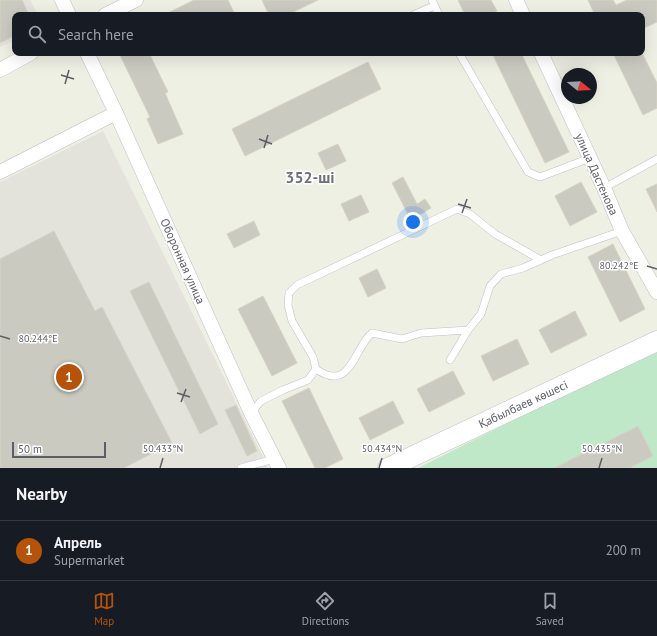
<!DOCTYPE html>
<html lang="en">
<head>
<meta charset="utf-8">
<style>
  :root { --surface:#171b24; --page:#242831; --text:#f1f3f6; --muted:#9ea1a6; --line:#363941; --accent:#b45309 }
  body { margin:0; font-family:"PT Sans",sans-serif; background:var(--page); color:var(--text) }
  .compass { position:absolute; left:561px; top:68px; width:36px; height:36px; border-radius:50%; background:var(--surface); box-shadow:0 4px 16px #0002; rotate:108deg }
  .scale { position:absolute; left:12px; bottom:10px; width:94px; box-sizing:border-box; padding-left:4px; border:2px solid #5c5e66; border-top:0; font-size:11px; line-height:14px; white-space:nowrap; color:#5c5e66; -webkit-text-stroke:3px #fff; paint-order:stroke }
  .you { position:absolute; left:413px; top:222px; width:14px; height:14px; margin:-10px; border:3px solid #fff; border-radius:50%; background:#1a73e8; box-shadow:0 0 0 6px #1a73e833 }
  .badge { display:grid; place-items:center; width:26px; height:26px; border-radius:50%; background:var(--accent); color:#fff; font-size:13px; font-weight:700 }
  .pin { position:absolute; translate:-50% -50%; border:2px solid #fff; box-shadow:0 1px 4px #0006 }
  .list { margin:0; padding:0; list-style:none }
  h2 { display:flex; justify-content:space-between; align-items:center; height:52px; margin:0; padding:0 16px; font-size:17px }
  h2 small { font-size:13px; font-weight:400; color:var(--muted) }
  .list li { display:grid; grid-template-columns:26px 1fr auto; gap:12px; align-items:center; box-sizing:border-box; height:60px; padding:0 16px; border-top:1px solid var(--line) }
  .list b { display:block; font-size:15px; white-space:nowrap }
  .list p { margin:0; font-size:13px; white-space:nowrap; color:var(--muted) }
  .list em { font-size:13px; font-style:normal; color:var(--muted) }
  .icon { flex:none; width:22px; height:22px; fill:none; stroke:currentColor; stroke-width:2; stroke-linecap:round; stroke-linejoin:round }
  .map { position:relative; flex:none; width:657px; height:468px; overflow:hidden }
  .search { position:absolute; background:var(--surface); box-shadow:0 4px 16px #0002; left:12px; right:12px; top:12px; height:44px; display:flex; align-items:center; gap:10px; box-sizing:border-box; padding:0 14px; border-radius:8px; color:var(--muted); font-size:15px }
  .sheet { height:112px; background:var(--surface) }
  nav { display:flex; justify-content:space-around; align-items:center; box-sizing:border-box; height:56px; border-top:1px solid var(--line); background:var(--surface); font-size:11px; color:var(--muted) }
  nav a { display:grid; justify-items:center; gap:2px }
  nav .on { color:var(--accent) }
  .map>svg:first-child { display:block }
  .industrial { fill:#e3e3dc }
  .green { fill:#bfe8c9 }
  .building { fill:#cbcac1; stroke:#d5d3c2 }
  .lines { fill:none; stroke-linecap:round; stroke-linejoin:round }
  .lane-casing { stroke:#bebfc6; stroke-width:8 }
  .street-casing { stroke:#bebfc6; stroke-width:15 }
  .secondary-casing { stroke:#bfc0c8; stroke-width:21 }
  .lane { stroke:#fff; stroke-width:7 }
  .street { stroke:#fff; stroke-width:14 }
  .secondary { stroke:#fff; stroke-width:20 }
  .ticks { fill:none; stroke:#5c5e66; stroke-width:1.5 }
  .labels { text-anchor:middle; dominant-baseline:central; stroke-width:3; stroke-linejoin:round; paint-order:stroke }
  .street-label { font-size:12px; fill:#5c5e66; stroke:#fff }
  .district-label { font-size:16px; font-weight:bold; fill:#6d7078; stroke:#fff }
  .ticks-label { font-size:10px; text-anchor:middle; fill:#5c5e66; stroke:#fff; stroke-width:3; stroke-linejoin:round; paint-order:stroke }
</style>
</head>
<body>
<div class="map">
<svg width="657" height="468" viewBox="0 0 657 468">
  <rect width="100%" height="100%" fill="#eff0e4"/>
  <path class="industrial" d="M0 0H30L38 15H15V40L0 47Z
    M103 131 262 455 268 468H0V182Z"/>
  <path class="green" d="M657 348V468H418Z"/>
  <path class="building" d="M0 0H22L29 15H15V30L12 31 14 36 0 43Z
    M194 0H228L235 15H164Z
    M262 0H318L287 15H269Z
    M458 0H491L497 11 490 15H465Z
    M588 0H613L616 5 627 0H657V22L642 29V15H595Z
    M119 53H149L168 92 165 93 183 134 158 144 147 119 150 117Z
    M492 53H521L569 152 545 163Z
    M613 53H642L657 83V108L643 115Z
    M368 62 381 89 245 156 232 129Z
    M338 144 346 161 326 170 318 153Z
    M403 177 417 204 425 199 431 208 411 220 392 183Z
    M581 182 597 212 570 226 555 196Z
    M657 184V212L646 189Z
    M361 195 369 212 349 221 341 204Z
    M254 221 260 235 234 248 227 234Z
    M54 231 95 311 102 307 172 443 124 468H0V259Z
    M613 244 645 309 620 322 588 257Z
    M377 269 386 288 368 297 359 278Z
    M149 282 218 424 200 434 130 291Z
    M263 296 297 363 272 376 238 309Z
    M575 311 587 335 551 353 539 330Z
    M517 339 529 364 493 381 481 356Z
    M453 371 465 394 429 412 417 389Z
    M309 388 343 459 325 468H315L282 401Z
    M393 401 404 423 370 440 359 418Z
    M236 405 257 451 247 456 225 410Z
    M638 426 653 456 630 468H554Z"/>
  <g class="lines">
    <g class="lane-casing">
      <path id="lane" d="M432 0 439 15
        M413 15 434 6
        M459 53 528 172 540 177 590 158
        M604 188 657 159
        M450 360 468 330 481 314 490 286 501 274 523 268 552 255 622 231
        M316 369C351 394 354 347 372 333L402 339 421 333 468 330
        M251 413 261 401 283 390 308 380 316 369 313 357 292 321 288 305 289 293 297 285 457 209 470 214 495 234 541 260
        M241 468 274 459"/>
    </g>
    <g class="street-casing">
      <path id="street" d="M62 0 69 15
        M516 0 523 15
        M105 15 136 0
        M87 53 116 113 251 413 279 468
        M541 53 604 188 622 231 657 292
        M0 70 31 53
        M0 172 116 113"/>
    </g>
    <g class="secondary-casing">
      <path id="secondary" d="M388 468 657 341"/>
    </g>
    <use href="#lane" class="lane"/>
    <use href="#street" class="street"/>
    <use href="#secondary" class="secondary"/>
  </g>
  <path class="ticks" d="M61 75 74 79M65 84 69 70M259 139 272 144M264 148 268 135M458 204 471 208M462 213 467 199M647 266 657 269M0 336 10 339M177 393 190 397M181 402 186 389M160 468 163 458M379 468 382 458M599 468 602 458"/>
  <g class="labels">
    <g class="street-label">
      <text transform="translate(597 174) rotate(66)">улица Дастенова</text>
      <text transform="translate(183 261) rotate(66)">Оборонная улица</text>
      <text transform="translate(523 404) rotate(-25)">Қабылбаев көшесі</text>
    </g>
    <g class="district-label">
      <text x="310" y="177">352-ші</text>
    </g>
  </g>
  <g class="ticks-label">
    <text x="619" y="269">80.242°E</text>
    <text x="38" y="342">80.244°E</text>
    <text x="163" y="452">50.433°N</text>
    <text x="382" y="452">50.434°N</text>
    <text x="602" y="452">50.435°N</text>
  </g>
</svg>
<svg class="compass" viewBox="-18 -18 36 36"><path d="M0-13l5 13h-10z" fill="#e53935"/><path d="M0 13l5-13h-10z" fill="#9ea1a6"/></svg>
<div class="scale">50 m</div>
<div class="you"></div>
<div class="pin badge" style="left:69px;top:377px">1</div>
<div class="search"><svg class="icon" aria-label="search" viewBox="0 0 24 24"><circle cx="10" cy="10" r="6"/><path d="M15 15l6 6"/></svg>Search here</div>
</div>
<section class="sheet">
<h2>Nearby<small></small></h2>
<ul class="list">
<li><span class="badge">1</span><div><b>Апрель</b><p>Supermarket</p></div><em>200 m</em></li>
</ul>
</section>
<nav>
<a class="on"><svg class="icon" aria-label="map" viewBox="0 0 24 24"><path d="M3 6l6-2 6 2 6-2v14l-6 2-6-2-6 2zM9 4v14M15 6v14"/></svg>Map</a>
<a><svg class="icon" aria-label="directions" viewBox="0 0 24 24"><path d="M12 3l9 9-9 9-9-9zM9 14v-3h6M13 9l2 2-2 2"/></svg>Directions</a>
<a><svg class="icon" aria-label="saved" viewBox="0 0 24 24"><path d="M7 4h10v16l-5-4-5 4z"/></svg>Saved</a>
</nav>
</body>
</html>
